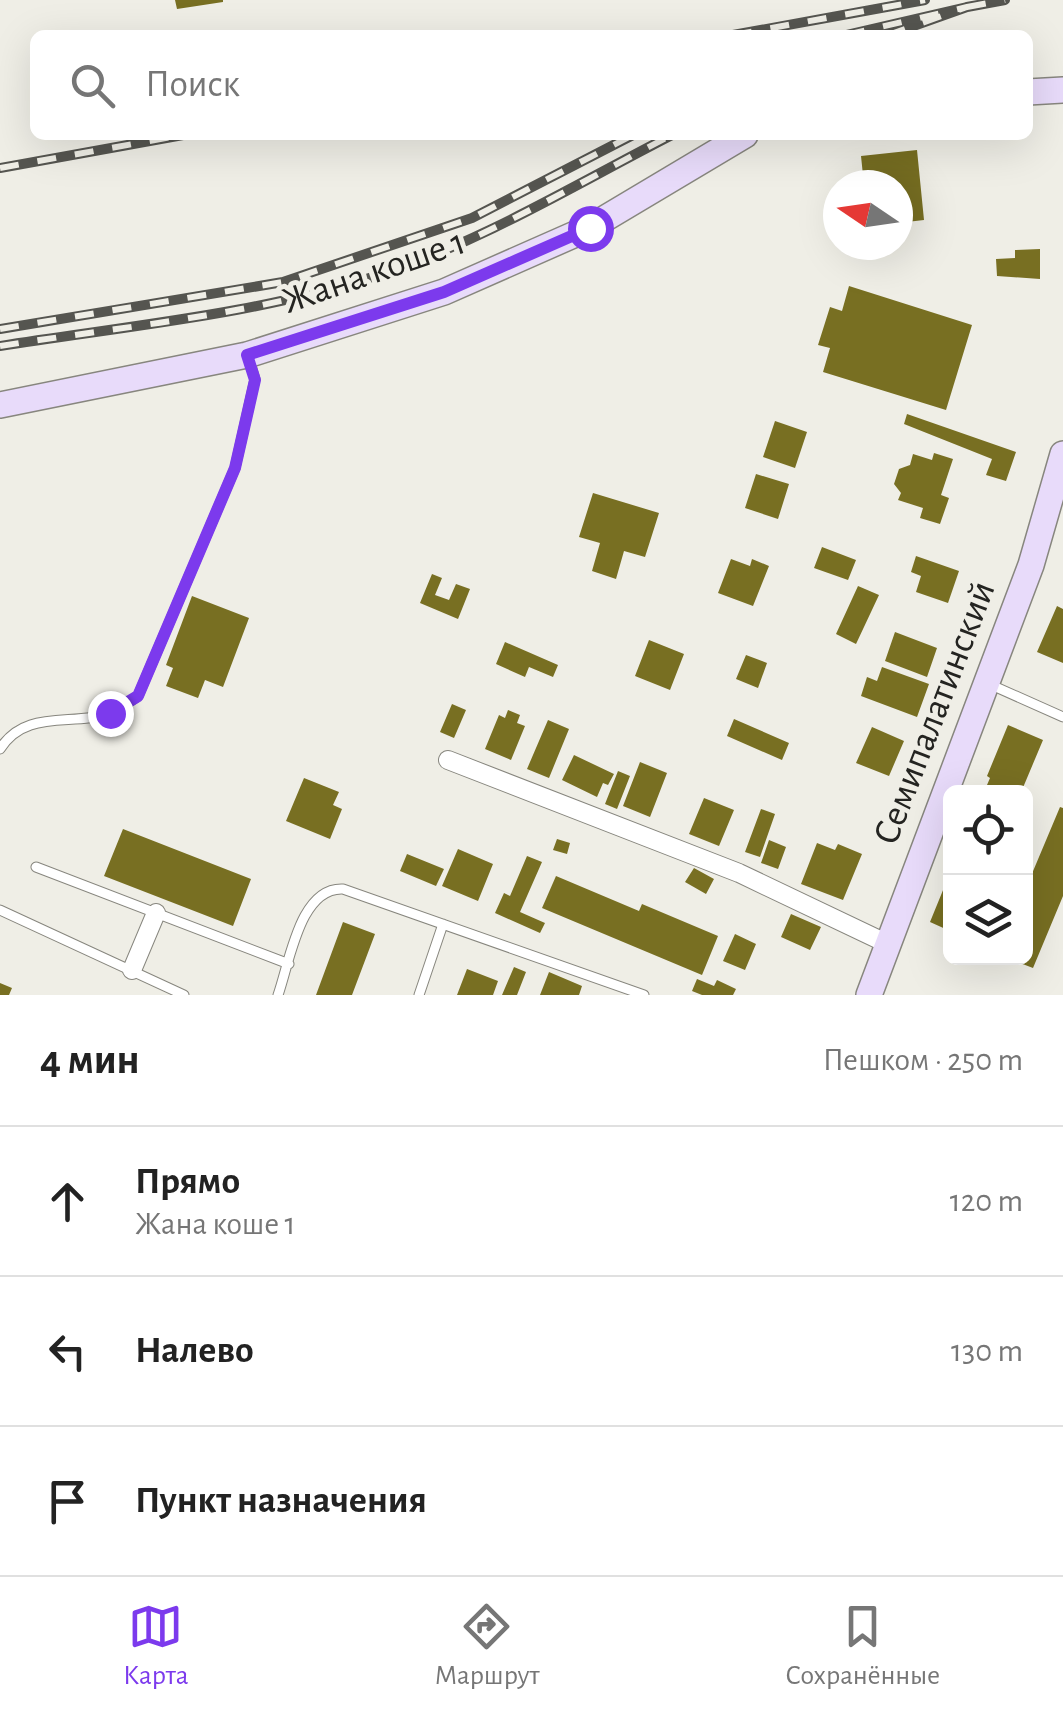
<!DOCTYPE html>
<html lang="ru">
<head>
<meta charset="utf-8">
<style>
  :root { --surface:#fff; --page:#f2f2f2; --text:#222; --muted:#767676; --line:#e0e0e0; --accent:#7c3aed }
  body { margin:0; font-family:"Alegreya Sans",sans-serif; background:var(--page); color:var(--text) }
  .controls { position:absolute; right:30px; bottom:30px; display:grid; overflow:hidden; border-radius:15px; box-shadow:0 10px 40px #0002 }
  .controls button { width:90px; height:90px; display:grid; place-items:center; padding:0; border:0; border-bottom:2px solid var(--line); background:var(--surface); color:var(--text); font:50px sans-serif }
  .compass { position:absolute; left:823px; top:170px; width:90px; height:90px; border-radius:50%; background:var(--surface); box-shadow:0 10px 40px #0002; rotate:283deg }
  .stop { position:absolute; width:30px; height:30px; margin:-22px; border:8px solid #7c3aed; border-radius:50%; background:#fff }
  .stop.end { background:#7c3aed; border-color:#fff; box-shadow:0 2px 10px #0008 }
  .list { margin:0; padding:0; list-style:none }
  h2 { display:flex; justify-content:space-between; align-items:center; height:130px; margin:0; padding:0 40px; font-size:42px }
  h2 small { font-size:32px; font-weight:400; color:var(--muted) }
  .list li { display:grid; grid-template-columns:65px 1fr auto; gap:30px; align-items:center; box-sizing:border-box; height:150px; padding:0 40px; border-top:2px solid var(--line) }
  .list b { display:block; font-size:38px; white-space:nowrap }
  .list p { margin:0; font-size:32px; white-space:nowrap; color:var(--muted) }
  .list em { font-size:32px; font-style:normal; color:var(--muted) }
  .icon { flex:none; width:55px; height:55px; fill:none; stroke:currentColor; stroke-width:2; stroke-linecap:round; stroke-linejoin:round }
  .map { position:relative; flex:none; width:1063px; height:995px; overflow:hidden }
  .search { position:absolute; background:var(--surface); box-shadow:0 10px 40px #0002; left:30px; right:30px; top:30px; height:110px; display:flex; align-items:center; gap:25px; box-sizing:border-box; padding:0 35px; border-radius:15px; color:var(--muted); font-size:38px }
  .sheet { height:580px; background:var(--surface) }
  nav { display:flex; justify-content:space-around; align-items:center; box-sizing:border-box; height:140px; border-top:2px solid var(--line); background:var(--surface); font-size:28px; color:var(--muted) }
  nav a { display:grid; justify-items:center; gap:5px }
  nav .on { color:var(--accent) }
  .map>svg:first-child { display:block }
  .building { fill:#786f22 }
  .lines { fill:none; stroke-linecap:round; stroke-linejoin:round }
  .lane-casing { stroke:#87867e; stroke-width:11 }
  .street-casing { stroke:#87867e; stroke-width:20 }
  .secondary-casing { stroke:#87867e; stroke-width:28 }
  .lane { stroke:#fff; stroke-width:9 }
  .street { stroke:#fff; stroke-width:18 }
  .secondary { stroke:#e8dbfa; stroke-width:25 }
  .rail-casing { stroke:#555550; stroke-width:10 }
  .rail { stroke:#efeee6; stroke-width:6; stroke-dasharray:19; stroke-linecap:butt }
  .route { stroke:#7c3aed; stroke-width:12 }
  .labels { text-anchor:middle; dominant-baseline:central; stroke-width:10; stroke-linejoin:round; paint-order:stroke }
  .street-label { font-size:38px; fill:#242421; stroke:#efeee6 }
</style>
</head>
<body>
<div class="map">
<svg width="1063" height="995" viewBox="0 0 1063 995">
  <rect width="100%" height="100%" fill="#efeee6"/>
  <path class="building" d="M175 0H223V2L177 9Z
    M917 150 924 220 898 223V185H864L861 156Z
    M1040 249V279L997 276 996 259 1015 258V250Z
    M849 286 972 325 946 410 823 372 830 348 818 345 830 307 842 311Z
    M907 414 1016 452 1006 481 986 475 992 459 904 424Z
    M775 421 807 432 795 468 763 457Z
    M934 453 953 459 941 495 949 498 940 524 920 518 923 508 898 500 901 493 894 484 899 469 910 465 913 454 932 460Z
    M756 474 789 484 778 519 745 508Z
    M593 493 659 513 645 557 624 551 616 579 592 571 600 543 579 537Z
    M822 547 856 560 848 580 814 568Z
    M916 556 959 571 948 603 916 592 921 576 911 572Z
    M731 559 750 566 752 559 769 566 753 606 718 593Z
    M432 574 442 578 435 595 449 600 456 584 470 589 458 619 420 603Z
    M858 586 879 595 856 644 836 634Z
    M192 596 249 618 223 687 205 680 198 698 166 686 173 668 166 665Z
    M1057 606 1063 609V663L1037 652Z
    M895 632 937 648 927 677 885 661Z
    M649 640 684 654 670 690 635 676Z
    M505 642 558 665 553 677 529 667 525 677 496 664Z
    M746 655 767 663 758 688 736 679Z
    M882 667 929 684 917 717 861 696 867 677 877 681Z
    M452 704 466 710 454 738 440 732Z
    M508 710 520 715 517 723 525 726 511 760 485 749 499 715 505 718Z
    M734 719 789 743 782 760 727 736Z
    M548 720 569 729 549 778 527 769Z
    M1008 725 1043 740 1022 790 984 792 990 778 987 776Z
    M872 727 904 741 889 776 856 763Z
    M574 755 614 774 608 785 603 783 597 797 562 780Z
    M640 762 667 773 650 817 623 806Z
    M618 771 630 776 617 809 605 804Z
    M304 778 339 792 333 805 342 809 330 839 286 821Z
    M704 798 734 810 719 846 689 834Z
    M1060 807 1063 808V896L1033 968 1007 958H1026V874L1031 876Z
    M761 809 775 814 760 857 745 852Z
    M123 829 251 879 233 926 104 876Z
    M557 839 570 843 567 854 553 850Z
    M769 840 786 847 778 869 761 863Z
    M817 843 835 850 838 844 862 854 843 900 801 884Z
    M458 849 493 864 478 901 442 886Z
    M407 854 444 869 436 886 400 871Z
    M527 856 542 862 520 912 545 923 540 933 495 913 504 893 510 896Z
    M694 868 714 879 706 894 685 882Z
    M950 873V931L930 922Z
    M556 876 639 911 642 904 718 936 702 975 542 908Z
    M791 914 821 927 810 950 781 937Z
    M343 922 375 934 352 995H316Z
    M735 934 756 944 745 970 723 961Z
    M514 967 526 972 517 995H502Z
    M467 969 498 981 493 995H457Z
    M549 972 582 986 579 995H540Z
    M697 979 714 986 717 980 736 989 733 995H702L692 991Z
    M0 983 12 988 9 995H0Z"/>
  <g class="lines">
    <g class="lane-casing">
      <path id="lane" d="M989 684 1063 717
        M0 749C26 708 72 727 111 713 120 710 130 701 138 696L235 468 255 379 248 356
        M36 867 289 964
        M0 910 184 995
        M278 995C290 961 300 887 343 889L644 995
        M419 995 443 924"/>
    </g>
    <g class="street-casing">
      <path id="street" d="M448 760 739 873 888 944
        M132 970 156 913"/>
    </g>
    <g class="secondary-casing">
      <path id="secondary" d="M1028 92 1063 90
        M0 405 247 355 444 292 589 228 745 135
        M869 995 1031 565 1063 454"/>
    </g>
    <use href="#lane" class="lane"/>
    <use href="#street" class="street"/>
    <use href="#secondary" class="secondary"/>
    <g class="rail-casing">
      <path id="rail" d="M967 7 1005 0
        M733 35 925 0
        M846 35 967 7 888 35
        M0 168 183 135
        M0 329 283 282 472 218 633 135
        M0 346C127 326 260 314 382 274 483 241 578 183 672 135"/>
    </g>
    <use href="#rail" class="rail"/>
  </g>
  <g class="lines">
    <path class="route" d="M110 713 138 696 235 468 255 380 247 355 444 292 590 228"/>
  </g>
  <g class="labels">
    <g class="street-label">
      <text transform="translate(374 272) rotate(-19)">Жана коше 1</text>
      <text transform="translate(935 713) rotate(-69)">Семипалатинский</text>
    </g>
  </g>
</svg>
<div class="controls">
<button><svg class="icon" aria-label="locate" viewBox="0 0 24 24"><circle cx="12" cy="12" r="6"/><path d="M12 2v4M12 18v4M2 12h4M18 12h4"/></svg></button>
<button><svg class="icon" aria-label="layers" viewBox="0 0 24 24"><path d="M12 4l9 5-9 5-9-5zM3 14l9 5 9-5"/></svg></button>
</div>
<svg class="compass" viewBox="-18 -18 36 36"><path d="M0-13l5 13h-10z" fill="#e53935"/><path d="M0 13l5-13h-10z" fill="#767676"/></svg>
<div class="stop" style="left:590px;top:228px"></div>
<div class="stop end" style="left:110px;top:713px"></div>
<div class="search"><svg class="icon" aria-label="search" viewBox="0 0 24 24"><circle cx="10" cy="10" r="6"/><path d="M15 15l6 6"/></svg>Поиск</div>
</div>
<section class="sheet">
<h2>4 мин<small>Пешком · 250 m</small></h2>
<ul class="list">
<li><svg class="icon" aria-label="ahead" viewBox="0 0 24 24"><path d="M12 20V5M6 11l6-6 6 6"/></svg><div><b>Прямо</b><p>Жана коше 1</p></div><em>120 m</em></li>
<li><svg class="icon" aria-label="left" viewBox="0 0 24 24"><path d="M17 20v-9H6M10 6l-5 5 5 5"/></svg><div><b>Налево</b></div><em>130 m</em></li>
<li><svg class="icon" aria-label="arrive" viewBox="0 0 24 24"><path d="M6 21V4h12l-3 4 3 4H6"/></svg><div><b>Пункт назначения</b></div></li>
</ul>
</section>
<nav>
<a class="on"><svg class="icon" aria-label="map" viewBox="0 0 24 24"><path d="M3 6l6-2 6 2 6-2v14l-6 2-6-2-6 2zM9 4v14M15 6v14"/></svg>Карта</a>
<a><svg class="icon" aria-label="directions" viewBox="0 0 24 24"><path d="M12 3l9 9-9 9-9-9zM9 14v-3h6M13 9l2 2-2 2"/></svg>Маршрут</a>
<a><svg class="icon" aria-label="saved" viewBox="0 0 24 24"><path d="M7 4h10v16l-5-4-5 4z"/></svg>Сохранённые</a>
</nav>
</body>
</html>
